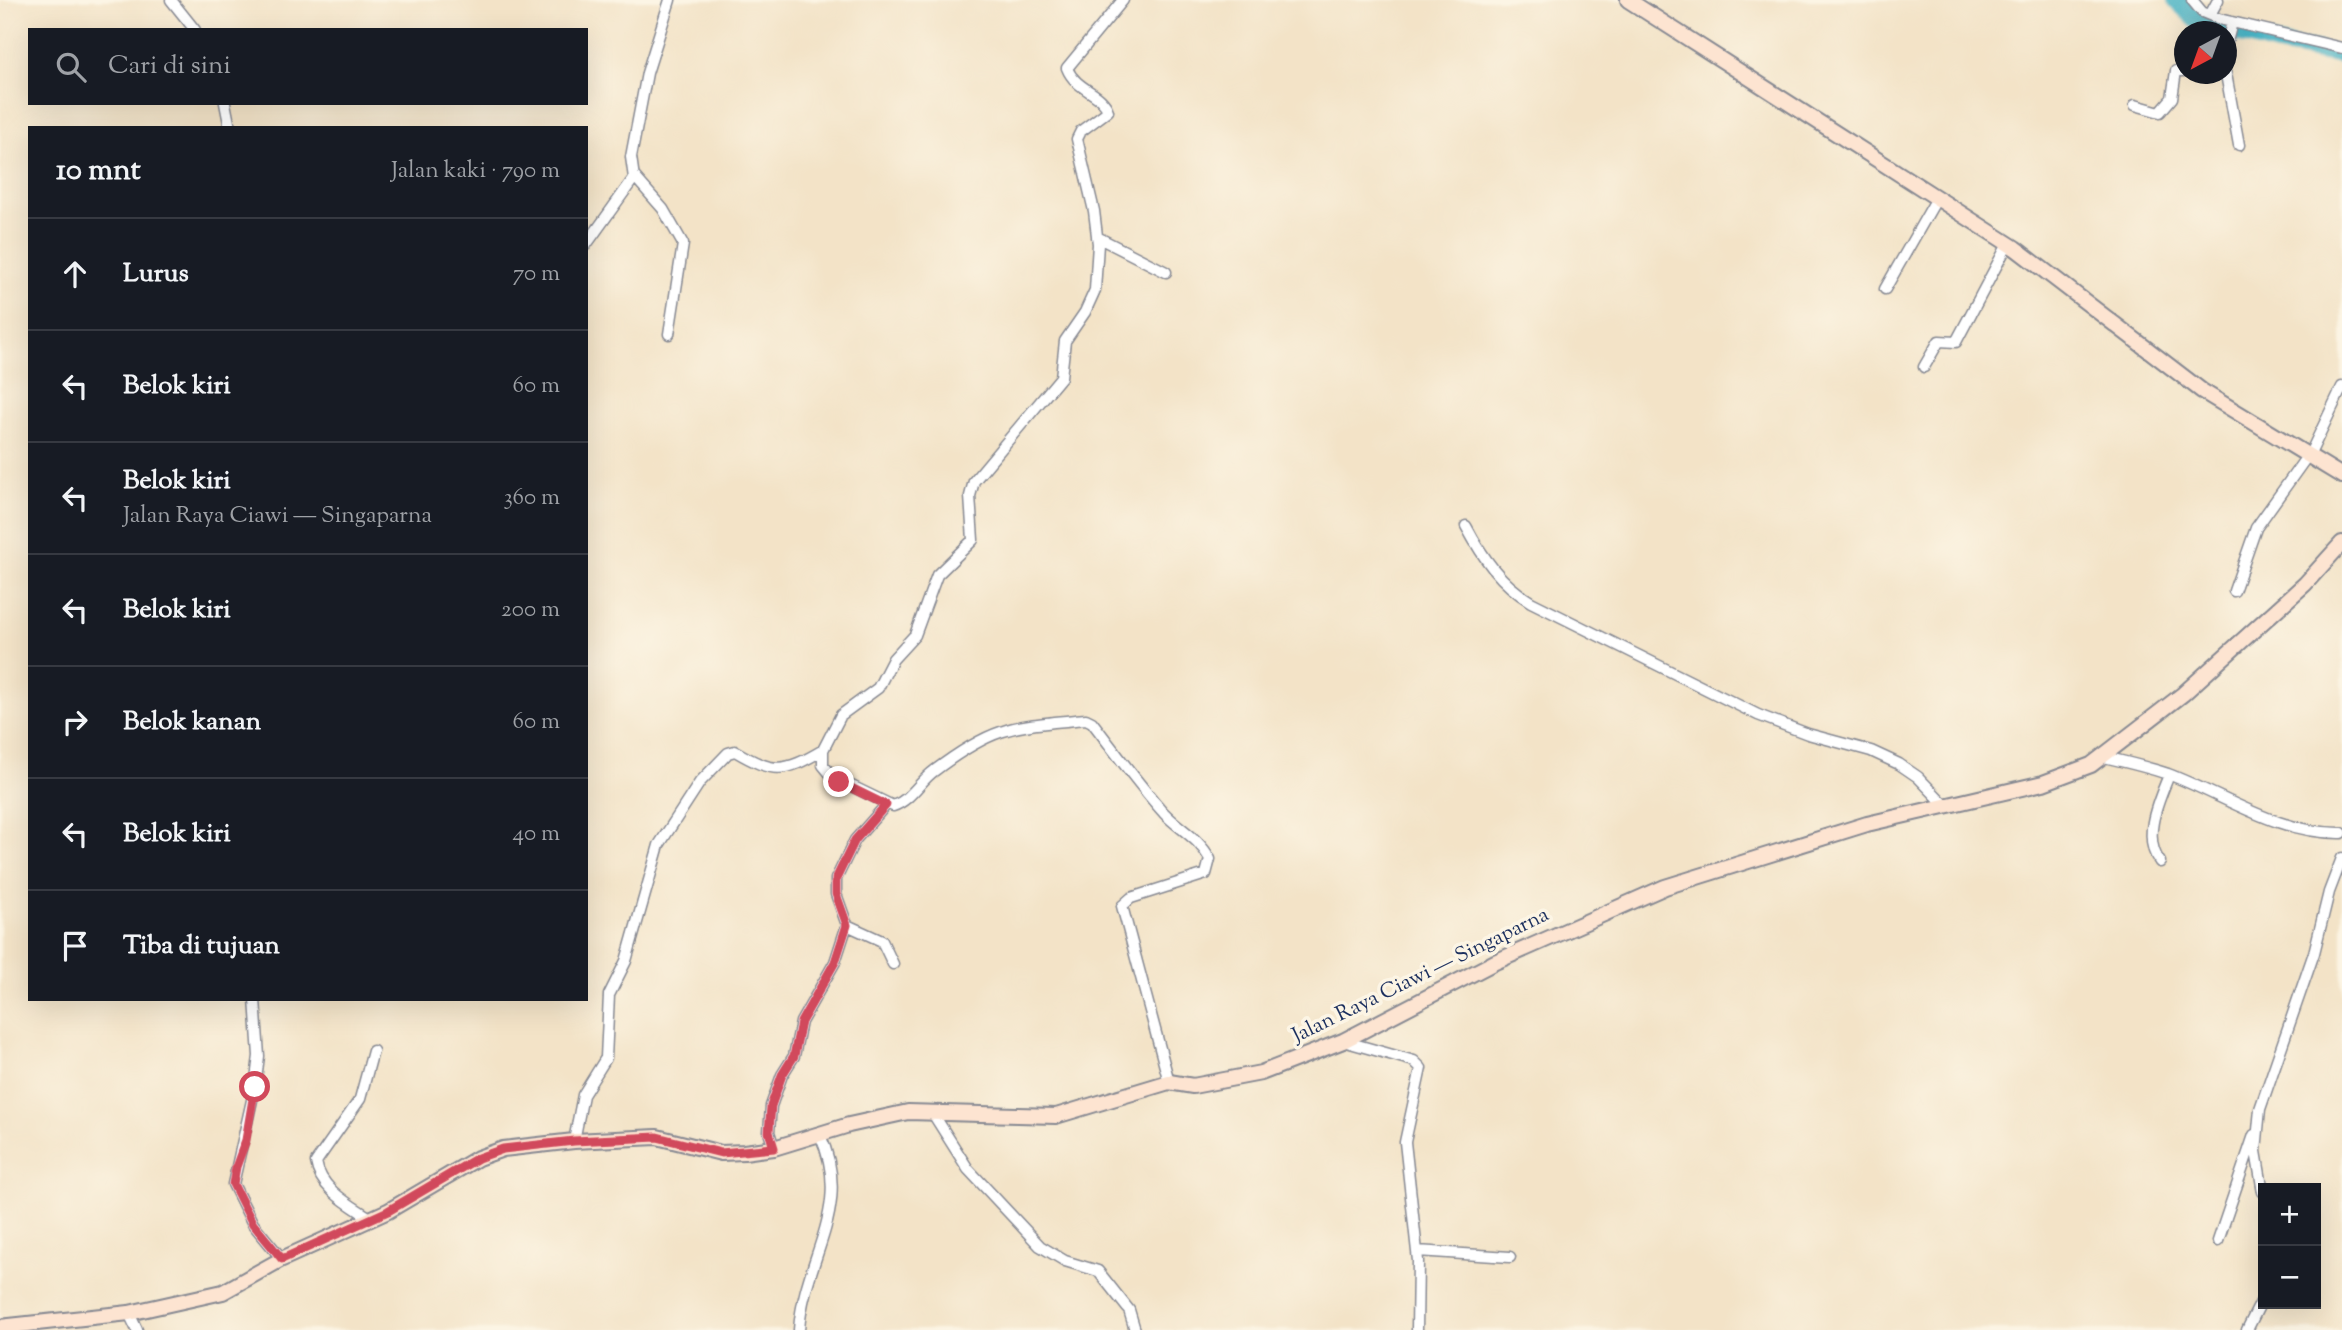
<!DOCTYPE html>
<html lang="id">
<head>
<meta charset="utf-8">
<style>
  :root { --surface:#171b24; --page:#20242c; --text:#f1f3f6; --muted:#9ea1a6; --line:#363941 }
  body { margin:0; font-family:"Sorts Mill Goudy",serif; background:var(--page); color:var(--text) }
  .controls { position:absolute; right:21px; bottom:21px; display:grid; overflow:hidden; border-radius:0px; box-shadow:0 7px 28px #0002 }
  .controls button { width:63px; height:63px; display:grid; place-items:center; padding:0; border:0; border-bottom:2px solid var(--line); background:var(--surface); color:var(--text); font:35px sans-serif }
  .compass { position:absolute; left:2174px; top:21px; width:63px; height:63px; border-radius:50%; background:var(--surface); box-shadow:0 7px 28px #0002; rotate:221deg }
  .stop { position:absolute; width:21px; height:21px; margin:-16px; border:5px solid #d1495b; border-radius:50%; background:#fff }
  .stop.end { background:#d1495b; border-color:#fff; box-shadow:0 2px 7px #0008 }
  .list { margin:0; padding:0; list-style:none }
  h2 { display:flex; justify-content:space-between; align-items:center; height:91px; margin:0; padding:0 28px; font-size:30px }
  h2 small { font-size:23px; font-weight:400; color:var(--muted) }
  .list li { display:grid; grid-template-columns:46px 1fr auto; gap:21px; align-items:center; box-sizing:border-box; height:112px; padding:0 28px; border-top:2px solid var(--line) }
  .list b { display:block; font-size:26px; white-space:nowrap }
  .list p { margin:0; font-size:23px; white-space:nowrap; color:var(--muted) }
  .list em { font-size:23px; font-style:normal; color:var(--muted) }
  .icon { flex:none; width:38px; height:38px; fill:none; stroke:currentColor; stroke-width:2; stroke-linecap:round; stroke-linejoin:round }
  .map { position:relative; flex:none; width:2342px; height:1330px; overflow:hidden }
  .search { position:absolute; background:var(--surface); box-shadow:0 7px 28px #0002; left:28px; top:28px; width:560px; height:77px; display:flex; align-items:center; gap:18px; box-sizing:border-box; padding:0 24px; border-radius:0px; color:var(--muted); font-size:26px }
  .panel { position:absolute; background:var(--surface); box-shadow:0 7px 28px #0002; left:28px; top:126px; width:560px; height:875px; border-radius:0px }
  .map>svg:first-child { display:block }
  .lines { fill:none; stroke-linecap:round; stroke-linejoin:round }
  .river { stroke:#47b2c4; stroke-width:18 }
  .street-casing { stroke:#878992; stroke-width:13 }
  .secondary-casing { stroke:#878992; stroke-width:18 }
  .street { stroke:#fff; stroke-width:10 }
  .secondary { stroke:#fde4d1; stroke-width:14 }
  .route { stroke:#d1495b; stroke-width:9 }
  .labels { text-anchor:middle; dominant-baseline:central; stroke-width:7; stroke-linejoin:round; paint-order:stroke }
  .street-label { font-size:21px; fill:#1b2f5e; stroke:#fcf5e5 }
</style>
</head>
<body>
<div class="map">
<svg width="2342" height="1330" viewBox="0 0 2342 1330">
  <rect width="100%" height="100%" fill="#fcf5e5"/>
  <filter id="ink" filterUnits="userSpaceOnUse"><feTurbulence type="fractalNoise" baseFrequency=".0143" numOctaves="2"/><feDisplacementMap in="SourceGraphic" scale="14" xChannelSelector="R" yChannelSelector="G"/><feConvolveMatrix kernelMatrix="1 2 1 2 8 2 1 2 1" color-interpolation-filters="sRGB"/></filter>
  <filter id="wash" filterUnits="userSpaceOnUse"><feTurbulence type="fractalNoise" baseFrequency=".00686" numOctaves="4" result="noise"/><feDisplacementMap in="SourceGraphic" scale="28" xChannelSelector="R" yChannelSelector="G"/><feGaussianBlur stdDeviation="1.57" result="paint"/><feColorMatrix in="noise" values="0 0 0 0 0 0 0 0 0 0 0 0 0 0 0 0 0 1.4 0 .05"/><feComposite in="paint" operator="in"/></filter>
  <g filter="url(#wash)">
    <rect width="100%" height="100%" fill="#f3e3c7"/>
    <g class="lines">
      <path class="river" d="M2176 0 2199 22 2277 44 2342 55"/>
    </g>
  </g>
  <g filter="url(#ink)">
    <g class="lines">
      <g class="street-casing">
        <path id="street" d="M171 0 195 30
          M1123 0 1067 68C1076 91 1102 92 1108 111L1081 131 1077 139 1094 211 1098 244 1095 290 1085 312 1065 341 1061 377 974 481 970 496 973 540 937 575 915 635 893 659 878 688 841 715 823 750V765L833 777 893 806C911 800 920 781 934 771 995 725 1013 726 1086 719L1092 722C1116 753 1138 784 1164 813 1179 829 1199 838 1210 859L1206 874 1131 898 1122 906 1169 1082
          M2192 0 2202 12 2219 19 2342 48
          M2210 15 2218 0
          M2226 46 2232 22
          M2205 74H2226
          M2226 74 2239 145
          M225 103 230 128
          M2135 105 2160 112 2172 98 2176 71H2184
          M634 176 663 209 683 244 669 334
          M1097 237 1166 272
          M586 245 634 178 631 157 647 73 670 0
          M1885 289 1937 198
          M1924 367 1939 341 1956 342 2008 244
          M2309 456 2342 387
          M1466 526C1483 558 1500 583 1531 602L1758 715 1808 734 1871 751 1899 764 1918 777 1945 805
          M2234 591 2256 528 2308 455
          M2104 757C2126 762 2147 767 2168 774 2226 796 2278 834 2342 833
          M2160 862C2141 837 2159 800 2169 775
          M847 925 882 941 893 964
          M255 999 259 1056 255 1087 233 1184 253 1224 282 1259
          M1343 1041 1414 1061 1421 1068 1405 1142 1418 1261 1417 1330
          M932 1112 968 1169 1040 1246 1065 1261 1098 1271 1129 1310 1135 1330
          M574 1141 583 1095 606 1058 609 995 626 961 659 845 700 782 728 753 735 751C774 774 784 773 823 750
          M774 1148 769 1132 771 1106 782 1075 794 1056 801 1022 835 962 847 925 836 894V879L855 840 886 805
          M2263 1192 2256 1151 2260 1109 2314 953 2329 892 2342 858
          M370 1218C349 1204 320 1189 316 1162L360 1099 373 1051
          M2218 1241 2254 1135
          M1417 1251 1510 1257
          M129 1313 137 1330
          M799 1330C804 1256 854 1209 820 1135
          M2247 1330 2263 1298"/>
      </g>
      <g class="secondary-casing">
        <path id="secondary" d="M1628 0 2015 248 2202 391 2342 476
          M0 1327 129 1313 223 1292 282 1259 388 1211 478 1158 503 1149 574 1141 657 1137 721 1153 744 1152 774 1148 849 1125 908 1112 1056 1116 1169 1082 1193 1086 1261 1073 1343 1041 1495 962 1665 887 1867 824 2043 783 2091 765 2183 694 2305 584 2342 543"/>
      </g>
      <use href="#street" class="street"/>
      <use href="#secondary" class="secondary"/>
    </g>
  </g>
  <g class="lines" filter="url(#ink)">
    <path class="route" d="M255 1087 246 1140 236 1167 233 1184 253 1224 282 1259 388 1211 478 1158 503 1149 574 1141 657 1137 721 1153 774 1148 769 1132 771 1106 782 1075 794 1056 801 1022 835 962 847 925 836 894V879L855 840 886 805 839 782"/>
  </g>
  <g class="labels">
    <g class="street-label">
      <text transform="translate(1421 976) rotate(-26)">Jalan Raya Ciawi — Singaparna</text>
    </g>
  </g>
</svg>
<div class="controls">
<button>+</button>
<button>−</button>
</div>
<svg class="compass" viewBox="-18 -18 36 36"><path d="M0-13l5 13h-10z" fill="#e53935"/><path d="M0 13l5-13h-10z" fill="#9ea1a6"/></svg>
<div class="stop" style="left:255px;top:1087px"></div>
<div class="stop end" style="left:839px;top:782px"></div>
<div class="search"><svg class="icon" aria-label="search" viewBox="0 0 24 24"><circle cx="10" cy="10" r="6"/><path d="M15 15l6 6"/></svg>Cari di sini</div>
<section class="panel">
<h2>10 mnt<small>Jalan kaki · 790 m</small></h2>
<ul class="list">
<li><svg class="icon" aria-label="ahead" viewBox="0 0 24 24"><path d="M12 20V5M6 11l6-6 6 6"/></svg><div><b>Lurus</b></div><em>70 m</em></li>
<li><svg class="icon" aria-label="left" viewBox="0 0 24 24"><path d="M17 20v-9H6M10 6l-5 5 5 5"/></svg><div><b>Belok kiri</b></div><em>60 m</em></li>
<li><svg class="icon" aria-label="left" viewBox="0 0 24 24"><path d="M17 20v-9H6M10 6l-5 5 5 5"/></svg><div><b>Belok kiri</b><p>Jalan Raya Ciawi — Singaparna</p></div><em>360 m</em></li>
<li><svg class="icon" aria-label="left" viewBox="0 0 24 24"><path d="M17 20v-9H6M10 6l-5 5 5 5"/></svg><div><b>Belok kiri</b></div><em>200 m</em></li>
<li><svg class="icon" aria-label="right" viewBox="0 0 24 24"><path d="M7 20v-9h11M14 6l5 5-5 5"/></svg><div><b>Belok kanan</b></div><em>60 m</em></li>
<li><svg class="icon" aria-label="left" viewBox="0 0 24 24"><path d="M17 20v-9H6M10 6l-5 5 5 5"/></svg><div><b>Belok kiri</b></div><em>40 m</em></li>
<li><svg class="icon" aria-label="arrive" viewBox="0 0 24 24"><path d="M6 21V4h12l-3 4 3 4H6"/></svg><div><b>Tiba di tujuan</b></div></li>
</ul>
</section>
</div>
</body>
</html>
